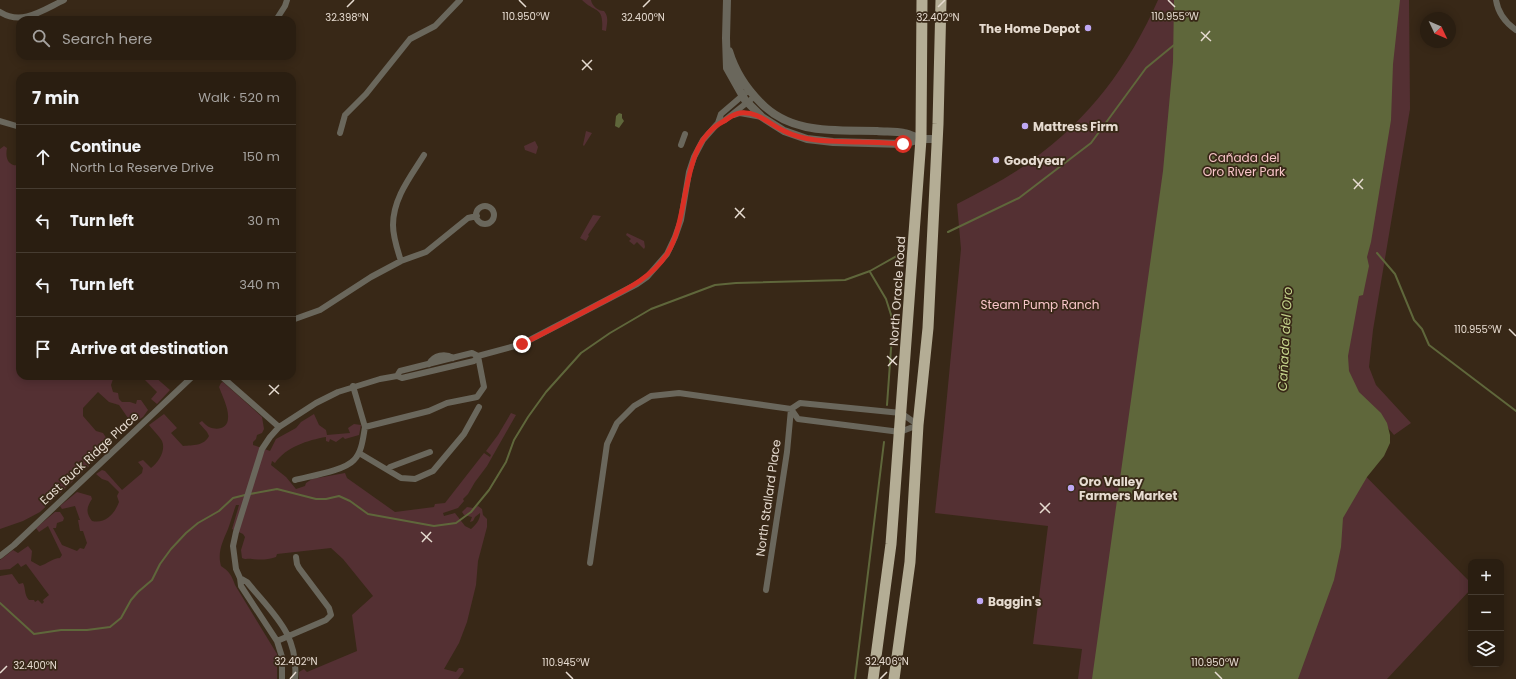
<!DOCTYPE html>
<html lang="en">
<head>
<meta charset="utf-8">
<style>
  :root { --surface:#2a1e11; --page:#32271a; --text:#f1f3f6; --muted:#a5a29f; --line:#463c31 }
  body { margin:0; font-family:Poppins,sans-serif; background:var(--page); color:var(--text) }
  .controls { position:absolute; right:12px; bottom:12px; display:grid; overflow:hidden; border-radius:8px; box-shadow:0 2px 10px #0003 }
  .controls button { width:36px; height:36px; display:grid; place-items:center; padding:0; border:0; border-bottom:1px solid var(--line); background:var(--surface); color:var(--text); font:20px sans-serif }
  .compass { position:absolute; left:1420px; top:12px; width:36px; height:36px; border-radius:50%; background:var(--surface); box-shadow:0 2px 10px #0003; rotate:134deg }
  .stop { position:absolute; width:12px; height:12px; margin:-9px; border:3px solid #d93025; border-radius:50%; background:#fff }
  .stop.end { background:#d93025; border-color:#fff; box-shadow:0 1px 4px #0008 }
  .list { margin:0; padding:0; list-style:none }
  h2 { display:flex; justify-content:space-between; align-items:center; height:52px; margin:0; padding:0 16px; font-size:17px }
  h2 small { font-size:13px; font-weight:400; color:var(--muted) }
  .list li { display:grid; grid-template-columns:26px 1fr auto; gap:12px; align-items:center; box-sizing:border-box; height:64px; padding:0 16px; border-top:1px solid var(--line) }
  .list b { display:block; font-size:15px; white-space:nowrap }
  .list p { margin:0; font-size:13px; white-space:nowrap; color:var(--muted) }
  .list em { font-size:13px; font-style:normal; color:var(--muted) }
  .icon { flex:none; width:22px; height:22px; fill:none; stroke:currentColor; stroke-width:2; stroke-linecap:round; stroke-linejoin:round }
  .map { position:relative; flex:none; width:1516px; height:679px; overflow:hidden }
  .search { position:absolute; background:var(--surface); box-shadow:0 2px 10px #0003; left:16px; top:16px; width:280px; height:44px; display:flex; align-items:center; gap:10px; box-sizing:border-box; padding:0 14px; border-radius:12px; color:var(--muted); font-size:15px }
  .panel { position:absolute; background:var(--surface); box-shadow:0 2px 10px #0003; left:16px; top:72px; width:280px; height:308px; border-radius:12px }
  .map>svg:first-child { display:block }
  .green { fill:#543033 }
  .water { fill:#5f673b }
  .lines { fill:none; stroke-linecap:round; stroke-linejoin:round }
  .stream { stroke:#5f673b; stroke-width:2 }
  .minor { stroke:#6a675c; stroke-width:6 }
  .tertiary { stroke:#6a675c; stroke-width:8 }
  .trunk { stroke:#b4ad95; stroke-width:11 }
  .route { stroke:#d93025; stroke-width:5 }
  .ticks { fill:none; stroke:#e6dbd0; stroke-width:1.5 }
  .poi-dot { fill:#bfa8f4; stroke:#382817; stroke-width:1.5 }
  .labels { text-anchor:middle; dominant-baseline:central; stroke-width:3.5; stroke-linejoin:round; paint-order:stroke }
  .poi-label { font-size:12px; font-weight:bold; fill:#e6dbd0; stroke:#382817; text-anchor:start }
  .park-label { font-size:12px; fill:#f8c5c8; stroke:#382817 }
  .street-label { font-size:12px; fill:#e6dbd0; stroke:#382817 }
  .water-label { font-size:13px; font-style:italic; fill:#c3d28a; stroke:#382817 }
  .ticks-label { font-size:10px; text-anchor:middle; fill:#e6dbd0; stroke:#382817; stroke-width:3.5; stroke-linejoin:round; paint-order:stroke }
</style>
</head>
<body>
<div class="map">
<svg width="1516" height="679" viewBox="0 0 1516 679">
  <rect width="100%" height="100%" fill="#382817"/>
  <path class="green" d="M582 0H591C592 6 598 11 604 11 609 17 607 23 606 31L602 30C604 6 595 13 582 0Z
    M1158 0H1409L1410 109 1373 330 1369 367 1376 385 1411 423 1394 435 1339 371 1328 438 1471 583V589L1387 679H1078L1082 649 1033 644 1048 526 935 513 944 428 961 249 957 204C982 191 1008 178 1031 161 1090 118 1128 67 1158 0Z
    M586 131 592 133 584 146 583 145Z
    M535 141 538 147 536 154 525 150 524 146Z
    M4 146 7 148C5 158 8 167 20 165V376H114L111 385 113 392 118 393 119 399 122 402H130L136 404 137 400H141L148 410 143 417 135 422 130 421 119 405 109 402 98 392 83 408V416L96 431 103 433 107 439 102 454 40 512 23 521 0 529V149Z
    M593 215 601 216 588 235 589 236 586 241 580 238Z
    M627 233 644 241 645 247 644 249 637 242 634 245 629 241 631 239 626 235Z
    M141 376H154L170 390 157 404 151 399 157 392Z
    M223 382 262 417 264 429 262 433 257 435 256 439 253 442V445L270 451 276 439 296 428 301 422 314 414 319 425 326 430 327 435 350 433 348 428 354 424 361 425 359 435 345 439 343 437 336 442 330 439 329 442 326 441V437C308 440 286 447 275 463L272 461 271 465 286 477 296 489 305 486 306 483 312 479 345 473 347 478 395 512 434 507 435 504 445 503 484 453 490 457 491 455 486 451 498 435 511 413 516 415 487 466 475 482 468 494 463 499 464 501 458 508 443 513 444 516 455 513 465 526 471 529C475 526 481 519 480 513L475 517 473 521 470 522 472 517 464 515 462 512 467 507 473 508 478 506 482 509 483 515 487 519V527L478 561 476 585 467 622 459 643 444 669 456 672 459 668H463L464 671 458 679H299V672L304 669 307 672 357 651 352 615 373 596 343 559 331 548 277 554 276 557C267 560 261 560 252 559 248 558 246 560 242 558L241 550 245 537 243 534 232 529 239 505H236C233 513 231 521 228 529 223 541 217 552 221 566 229 571 232 576 235 585L277 654V679H0V576L12 574 19 584 23 583C26 589 24 595 29 600H34L35 602 38 600 42 604 44 602 43 600 49 595 26 564 21 567 18 563 10 569 0 570V560L13 550 18 553 28 546 32 551 31 561 40 566C47 564 53 558 60 558L62 555 48 526 39 532 36 528 55 512H60L64 518 63 521 57 523 56 528H53L62 545 77 551 80 548 84 549 87 543 83 531H80L78 520H80L75 506 62 509 60 506 77 492 91 496 92 499C86 508 86 513 92 521 106 524 115 513 119 502L117 496 119 492 108 481 102 479 96 474 102 470 105 471 122 490 142 473 143 468 138 462 143 460 151 468C159 462 166 450 162 441 159 436 153 430 149 425L164 414 177 428 171 433 183 446C193 445 204 446 209 436L207 432 199 423 202 421C204 423 207 426 209 427 218 431 228 428 228 418 229 409 222 395 219 387L221 383Z"/>
  <path class="water" d="M1174 0H1400L1393 64 1391 120 1371 242 1367 257 1369 266 1363 295 1359 296 1348 356 1349 371 1359 392 1381 413 1387 423 1390 435V443L1384 456 1367 477 1343 518 1341 547 1334 580 1298 679H1092L1163 171 1173 62Z
    M619 113 622 114V118L624 121 619 128 615 126 616 116Z"/>
  <g class="lines">
    <path class="stream" d="M948 232 1019 198 1091 143 1146 68 1174 45
      M1377 253 1395 274 1414 320 1422 329 1429 345 1516 411
      M870 272 886 299 893 321 887 405
      M250 494 277 489 316 499H326L339 496 350 501 368 514 434 526 456 523 471 512 489 490 506 462 514 440 528 417 546 392 581 353 610 333 651 309 715 285 736 283 845 280 870 271 902 253
      M0 603 34 634 61 630H87L110 627 121 618 131 600 138 592 152 580 160 564 171 549 186 533 198 523 219 511 233 498 245 495
      M855 679 884 442"/>
    <path class="minor" d="M1496 0C1498 13 1506 23 1516 30
      M0 12C22 26 43 10 64 0
      M276 20 285 6 287 0
      M749 90 721 114 718 123 725 120 754 97
      M734 115 740 113 762 117
      M0 121 20 127
      M340 133 345 115 366 94 410 39 435 26 460 0
      M681 145 685 134
      M476 215a9 9 0 1 1 18 0a9 9 0 1 1-18 0Z
      M401 261C397 249 393 237 393 225 393 198 411 176 424 155
      M292 320 320 310 371 277 401 261 426 252 468 218 477 216
      M429 364C434 355 445 353 453 358
      M221 376 279 427
      M397 376 400 371 472 353 478 356
      M353 386 365 427
      M791 409 798 419 900 432 918 425
      M359 453 401 478 415 479 433 471 464 434 479 407
      M388 470 390 467 430 452
      M295 480C310 476 344 471 354 460 362 452 363 438 365 427L429 411 447 403 477 397 484 387 478 356
      M0 556 14 545 193 376
      M590 563 607 444 617 423 634 406 651 396 679 393 791 409 800 403 901 413 918 425
      M240 578 247 582C273 614 299 634 295 679
      M766 590 787 452 791 409
      M277 641 326 620 331 615 329 608 299 568 297 564 296 557
      M282 679V657L277 641 241 586 240 578 236 569 233 546 236 532 262 449 270 437 279 427 316 403 338 392 380 379 397 376 402 378 474 361 478 356 522 344 637 284 647 277 667 254 675 237 681 220 689 172 694 157 703 140 718 123"/>
    <path class="tertiary" d="M727 0 726 38 727 68 745 100 762 117 784 131 807 139 833 142 903 144 921 139H937
      M729 51C735 71 745 87 760 102 791 135 835 130 877 131 885 132 895 131 904 133 910 134 915 137 921 139"/>
    <path class="trunk" d="M873 679 891 544 921 139 922 0
      M894 679 910 562 918 425 928 328 938 124 941 0"/>
  </g>
  <g class="lines">
    <path class="route" d="M522 344C546 332 570 319 595 306 621 292 650 280 667 254 692 214 678 145 724 121 729 118 733 114 740 113 758 111 769 124 784 131 808 143 835 141 861 142 875 142 889 143 903 144"/>
  </g>
  <path class="ticks" d="M519 0 526 7M1168 0 1175 7M347 7 354 0M643 7 650 0M938 7 945 0M1201 32 1211 41M1201 41 1210 31M582 60 592 70M582 70 592 60M1353 179 1363 189M1354 189 1363 179M735 208 745 218M735 218 744 208M1509 329 1516 336M887 356 897 365M888 366 897 356M269 385 279 394M269 395 279 385M1040 503 1050 513M1040 513 1050 503M421 532 432 542M422 542 431 532M566 672 573 679M1215 672 1222 679M0 673 7 666M290 679 296 672M880 679 887 672"/>
  <g class="poi-dot">
    <circle cx="1088" cy="28" r="4"/>
    <circle cx="1025" cy="126" r="4"/>
    <circle cx="996" cy="160" r="4"/>
    <circle cx="1071" cy="488" r="4"/>
    <circle cx="980" cy="601" r="4"/>
  </g>
  <g class="labels">
    <g class="poi-label">
      <text x="1080" y="28" text-anchor="end">The Home Depot</text>
      <text x="1033" y="126">Mattress Firm</text>
      <text x="1004" y="160">Goodyear</text>
      <text x="1079" y="481">Oro Valley<tspan x="1079" dy="14">Farmers Market</tspan></text>
      <text x="988" y="601">Baggin's</text>
    </g>
    <g class="park-label">
      <text x="1244" y="157">Cañada del<tspan x="1244" dy="14">Oro River Park</tspan></text>
      <text x="1040" y="304">Steam Pump Ranch</text>
    </g>
    <g class="street-label">
      <text transform="translate(897 291) rotate(-86)">North Oracle Road</text>
      <text transform="translate(89 458) rotate(-43)">East Buck Ridge Place</text>
      <text transform="translate(768 498) rotate(-82)">North Stallard Place</text>
    </g>
    <g class="water-label">
      <text transform="translate(1285 339) rotate(-87)">Cañada del Oro</text>
    </g>
  </g>
  <g class="ticks-label">
    <text x="526" y="20">110.950°W</text>
    <text x="1175" y="20">110.955°W</text>
    <text x="643" y="21">32.400°N</text>
    <text x="347" y="21">32.398°N</text>
    <text x="938" y="21">32.402°N</text>
    <text x="1478" y="333">110.955°W</text>
    <text x="296" y="665">32.402°N</text>
    <text x="887" y="665">32.406°N</text>
    <text x="566" y="666">110.945°W</text>
    <text x="1215" y="666">110.950°W</text>
    <text x="35" y="669">32.400°N</text>
  </g>
</svg>
<div class="controls">
<button>+</button>
<button>−</button>
<button><svg class="icon" aria-label="layers" viewBox="0 0 24 24"><path d="M12 4l9 5-9 5-9-5zM3 14l9 5 9-5"/></svg></button>
</div>
<svg class="compass" viewBox="-18 -18 36 36"><path d="M0-13l5 13h-10z" fill="#e53935"/><path d="M0 13l5-13h-10z" fill="#a5a29f"/></svg>
<div class="stop" style="left:903px;top:144px"></div>
<div class="stop end" style="left:522px;top:344px"></div>
<div class="search"><svg class="icon" aria-label="search" viewBox="0 0 24 24"><circle cx="10" cy="10" r="6"/><path d="M15 15l6 6"/></svg>Search here</div>
<section class="panel">
<h2>7 min<small>Walk · 520 m</small></h2>
<ul class="list">
<li><svg class="icon" aria-label="ahead" viewBox="0 0 24 24"><path d="M12 20V5M6 11l6-6 6 6"/></svg><div><b>Continue</b><p>North La Reserve Drive</p></div><em>150 m</em></li>
<li><svg class="icon" aria-label="left" viewBox="0 0 24 24"><path d="M17 20v-9H6M10 6l-5 5 5 5"/></svg><div><b>Turn left</b></div><em>30 m</em></li>
<li><svg class="icon" aria-label="left" viewBox="0 0 24 24"><path d="M17 20v-9H6M10 6l-5 5 5 5"/></svg><div><b>Turn left</b></div><em>340 m</em></li>
<li><svg class="icon" aria-label="arrive" viewBox="0 0 24 24"><path d="M6 21V4h12l-3 4 3 4H6"/></svg><div><b>Arrive at destination</b></div></li>
</ul>
</section>
</div>
</body>
</html>
